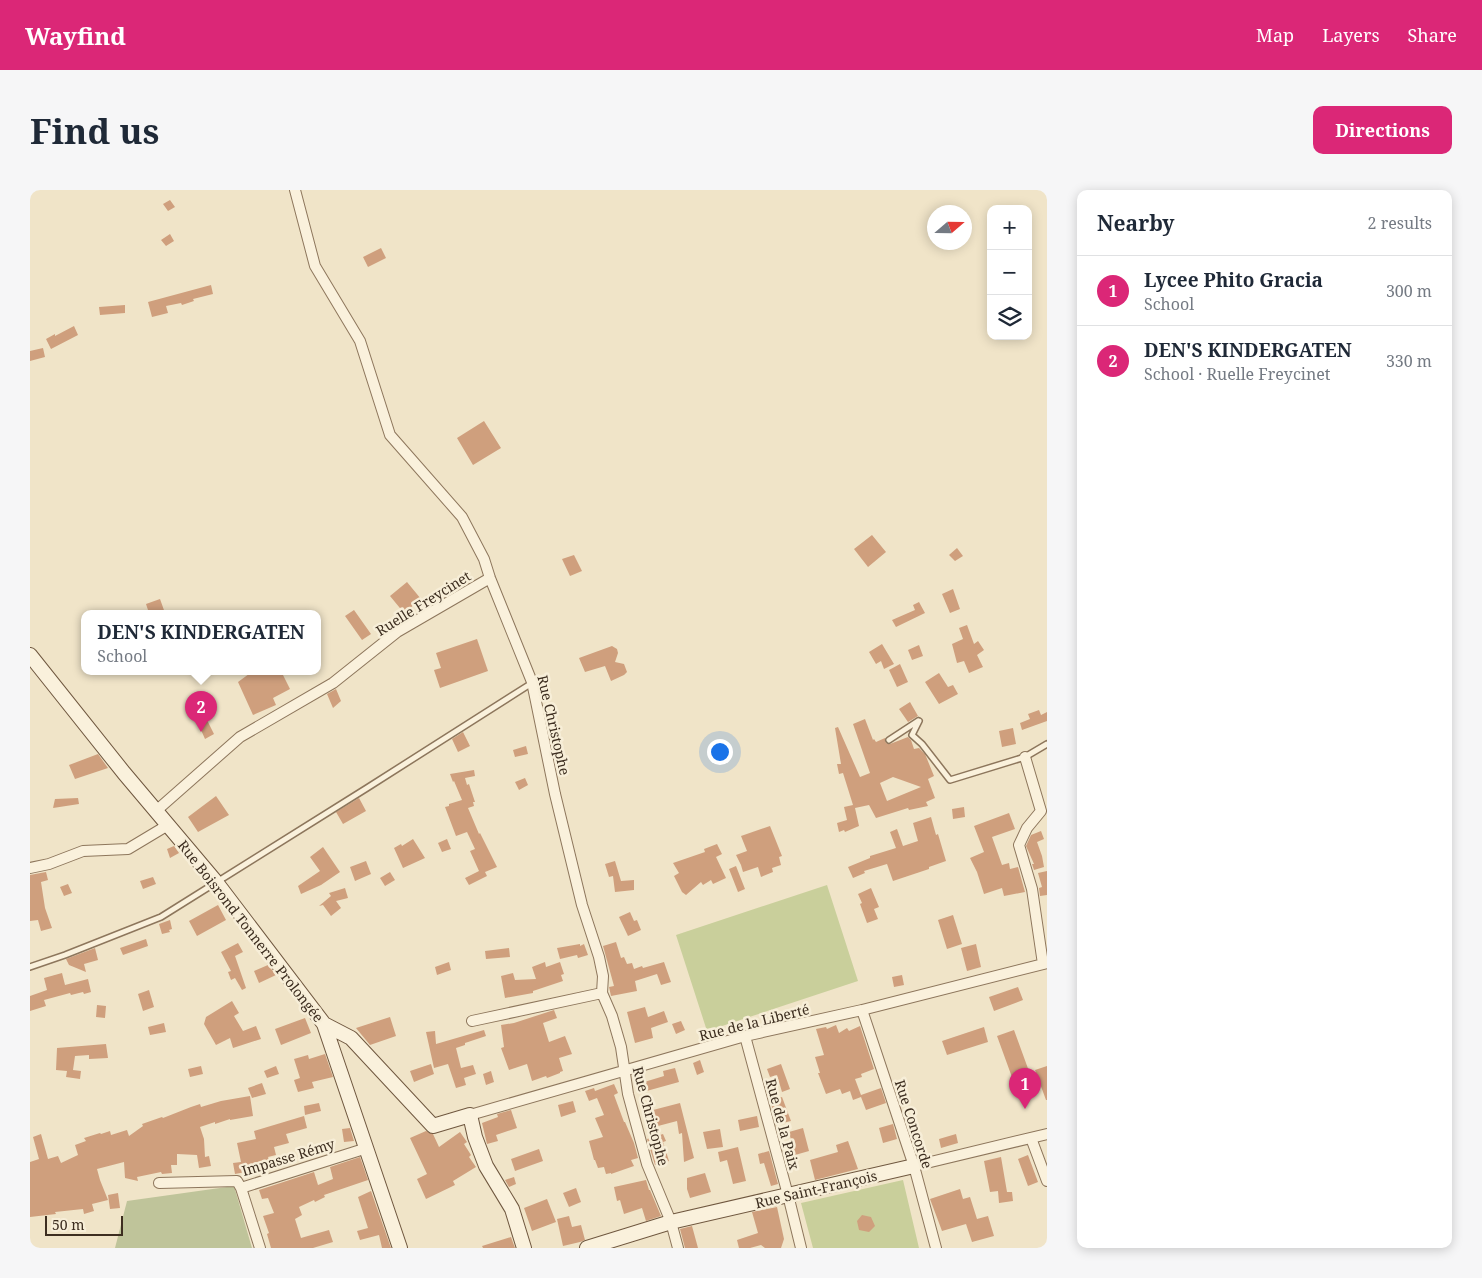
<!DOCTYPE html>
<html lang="en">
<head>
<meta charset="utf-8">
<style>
  :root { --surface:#fff; --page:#f6f6f7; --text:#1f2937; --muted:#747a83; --line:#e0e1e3; --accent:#db2777 }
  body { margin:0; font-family:"Noto Serif",serif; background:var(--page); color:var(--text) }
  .controls { position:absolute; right:15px; top:15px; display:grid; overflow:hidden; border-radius:10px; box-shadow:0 2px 12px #0003 }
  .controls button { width:45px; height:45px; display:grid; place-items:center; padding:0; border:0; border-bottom:1px solid var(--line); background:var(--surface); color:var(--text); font:25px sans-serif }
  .compass { position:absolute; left:897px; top:15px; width:45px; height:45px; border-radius:50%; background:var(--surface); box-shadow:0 2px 12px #0003; rotate:70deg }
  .scale { position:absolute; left:15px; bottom:12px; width:78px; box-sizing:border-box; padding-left:5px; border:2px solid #3d2e20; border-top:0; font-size:14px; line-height:18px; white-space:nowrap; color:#3d2e20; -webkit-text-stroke:4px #f7eed8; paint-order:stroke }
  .you { position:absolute; left:689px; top:561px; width:18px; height:18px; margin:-12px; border:4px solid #fff; border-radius:50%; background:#1a73e8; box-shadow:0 0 0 8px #1a73e833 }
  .badge { display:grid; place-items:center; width:32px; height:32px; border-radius:50%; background:var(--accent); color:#fff; font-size:16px; font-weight:700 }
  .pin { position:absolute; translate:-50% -41px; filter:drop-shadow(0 1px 2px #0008) }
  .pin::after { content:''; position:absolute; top:26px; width:18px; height:15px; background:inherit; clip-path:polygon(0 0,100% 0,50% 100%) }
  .popup { position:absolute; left:51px; top:420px; width:240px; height:65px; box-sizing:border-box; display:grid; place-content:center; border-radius:10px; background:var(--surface); filter:drop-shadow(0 1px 4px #0005); font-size:16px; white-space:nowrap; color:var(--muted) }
  .popup b { font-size:19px; color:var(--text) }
  .popup::after { content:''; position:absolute; left:50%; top:100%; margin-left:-10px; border:10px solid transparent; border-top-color:var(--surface) }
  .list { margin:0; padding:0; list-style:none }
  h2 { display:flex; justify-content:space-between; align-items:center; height:65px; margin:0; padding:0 20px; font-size:21px }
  h2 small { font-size:16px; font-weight:400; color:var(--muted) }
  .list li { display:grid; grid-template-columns:32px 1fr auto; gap:15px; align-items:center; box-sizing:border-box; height:70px; padding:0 20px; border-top:1px solid var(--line) }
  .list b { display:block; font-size:19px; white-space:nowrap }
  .list p { margin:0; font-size:16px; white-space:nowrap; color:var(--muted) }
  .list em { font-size:16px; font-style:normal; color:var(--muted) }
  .icon { flex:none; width:28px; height:28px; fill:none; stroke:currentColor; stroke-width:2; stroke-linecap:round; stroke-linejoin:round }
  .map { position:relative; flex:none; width:1017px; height:1058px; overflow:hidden; border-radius:10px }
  header { display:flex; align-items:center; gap:30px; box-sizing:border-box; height:70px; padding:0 25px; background:var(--accent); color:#fff }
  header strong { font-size:24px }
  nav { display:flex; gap:28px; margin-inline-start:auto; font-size:18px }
  .intro { display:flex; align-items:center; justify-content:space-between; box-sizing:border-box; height:120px; padding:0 30px }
  h1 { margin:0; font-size:35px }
  .button { padding:12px 22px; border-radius:10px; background:var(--accent); color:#fff; font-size:18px; font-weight:700 }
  main { display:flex; gap:30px; padding:0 30px }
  aside { flex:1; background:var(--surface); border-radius:10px; box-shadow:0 2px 12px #0003 }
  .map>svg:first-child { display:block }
  .green { fill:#c9cf9b }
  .cemetery { fill:#bfc49a }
  .building { fill:#cf9f7d; fill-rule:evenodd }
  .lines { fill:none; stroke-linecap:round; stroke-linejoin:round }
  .lane-casing { stroke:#8d765c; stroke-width:8 }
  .street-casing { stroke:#8d765c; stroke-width:12 }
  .secondary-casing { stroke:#6f573f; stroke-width:16 }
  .lane { stroke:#faf1dc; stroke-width:5 }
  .street { stroke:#faf1dc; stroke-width:10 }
  .secondary { stroke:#faf1dc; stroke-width:14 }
  .labels { text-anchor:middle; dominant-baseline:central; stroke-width:5; stroke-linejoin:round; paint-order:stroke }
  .street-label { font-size:14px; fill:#3d2e20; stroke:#f7eed8 }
</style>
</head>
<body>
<header>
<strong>Wayfind</strong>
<nav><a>Map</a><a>Layers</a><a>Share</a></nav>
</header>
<div class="intro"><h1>Find us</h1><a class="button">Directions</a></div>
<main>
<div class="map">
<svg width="1017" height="1058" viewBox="0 0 1017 1058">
  <rect width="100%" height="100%" fill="#f0e4c8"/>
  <path class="green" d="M797 695 828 791 677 841 646 745Z
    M873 990 889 1058H783L771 1013Z"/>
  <path class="cemetery" d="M204 996 222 1058H85L97 1011Z"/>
  <path class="building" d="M140 10 145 17 138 21 133 14Z
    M140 44 144 51 136 56 131 50Z
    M351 58 356 68 338 77 333 67Z
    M181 95 183 104 163 109 164 111 152 115 151 113 136 116 138 123 122 127 118 112Z
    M95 115V123L70 125 69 117Z
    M44 136 48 145 21 159 16 149 25 144V146Z
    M13 158 15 167 0 171V161Z
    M454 231 471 258 443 275 427 248Z
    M842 345 856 362 838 377 824 359Z
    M927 358 933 366 925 371 919 365Z
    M544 365 552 381 540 386 532 369Z
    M377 392 391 409 374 423 360 406Z
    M923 399 930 419 920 423 912 404Z
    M130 409 135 423H119L116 414Z
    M889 412 895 423 866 437 862 430 885 420 883 415Z
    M324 420 341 444 332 450 315 426Z
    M937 435 944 454 948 451 954 460 947 465 953 477 939 483 934 471 927 473 922 454 933 449 929 438Z
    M447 449 458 481 410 498 404 480 411 478 406 463Z
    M852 454 864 474 854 479 851 471 846 474 839 462Z
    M889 455 893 466 882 470 878 460Z
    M582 456 587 459 588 463 585 472 594 474 597 482 594 485 581 491 575 476 555 482 549 468Z
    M870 474 878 492 867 497 859 480Z
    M223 481H251L260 499 243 508 246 515 223 525 208 492Z
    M909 483 918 497 923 495 928 504 909 514 895 492Z
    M306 499 311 511 303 518 297 504Z
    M880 512 888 526 878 532 869 519Z
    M1009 520 1011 525 1017 522V531L992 540 990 533 1000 529 998 524Z
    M176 528 184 544 175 549 168 533Z
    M835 529 843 550 844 549 846 552 855 548 856 553 860 554 878 547 881 550 884 559 889 558 895 564 904 586 898 589 905 608 896 612 898 616 879 620 878 618 846 628 839 615 825 618 829 636 815 642 814 640 809 642 807 633 817 630 814 617 823 615 813 583 809 584 807 574H811L805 538 808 537 830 587 840 583 823 534ZM863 587 891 597 857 611 850 593Z
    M983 538 986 554 972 557 969 541Z
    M433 542 440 556 428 562 422 549Z
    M496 556 498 564 485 567 483 560Z
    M68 564 78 578 45 589 39 575Z
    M444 580 445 586 435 588 437 595 439 594 445 612H443L444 616 438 618 449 644 450 643 467 677 455 682 457 686 439 695 435 688 449 681 440 661 445 659 437 642 426 646 415 617 419 616V614L432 610 424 591 423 592 420 584Z
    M495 588 498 595 489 600 485 592Z
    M186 606 199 625 168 642 158 627Z
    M48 608 49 614 23 618 25 609Z
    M329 608 336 621 313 634 306 622Z
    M934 617 935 627 923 629 922 619Z
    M979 623 985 639 962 647 972 675 979 673 980 679 988 677 995 702 974 706 972 698 954 704 947 682 940 668 954 662 944 636Z
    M901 627 906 645 908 644 916 671 899 677V679L863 691 857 674 834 681 835 683 823 688 818 677 840 668V666L866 658 860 642 867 639 873 656 888 651 883 633Z
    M740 636 752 666 749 667 751 675 742 678 743 682 731 687 728 677 713 682 711 675 706 665 717 661 711 646Z
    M1011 641 1014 649 1007 652 1012 666 1014 677 1004 680 1002 674H1004L996 656 1001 645Z
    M383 649 395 668 373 678 364 658 371 654 372 656Z
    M417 649 421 659 412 662 408 653Z
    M687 654 692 664 686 667 696 688 683 694 681 690 673 695 671 692 656 705 652 702 644 686 649 683 643 673 675 662 674 659Z
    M144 656 149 663 140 668 137 659Z
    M293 657 310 682 291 695 271 704 268 696 290 681 280 667Z
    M336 671 341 684 325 691 320 677Z
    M585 671 591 691 604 690V700L585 702 583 686 579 687 575 674Z
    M706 676 715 699 708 702 699 679Z
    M1017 681V705L1010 706 1009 698 1012 697 1008 683Z
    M16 682 18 690 11 692 15 718 22 738 11 741 8 730 0 731V685Z
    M360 682 365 690 355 696 350 688Z
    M123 687 126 694 113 699 110 691Z
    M38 694 42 703 34 706 30 697Z
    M315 698 318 708 306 711 311 718 301 726 293 715 289 716 301 706 299 703Z
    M841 698 849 717 844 719 848 729 837 733 830 714 832 713 828 704Z
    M188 715 196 730 167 746 159 731Z
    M600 722 604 731 607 730 611 740 598 746 589 727Z
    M923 725 932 754 917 759 908 730Z
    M140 730 142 739 139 740 140 742 132 744 129 734Z
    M116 749 118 756 93 765 90 758Z
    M586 752 591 768 594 767 597 774 602 773 604 779 612 776 613 778 634 772 641 792 631 795 627 784 605 791 607 801 581 806 579 797 584 796 573 756Z
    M208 753 213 762 205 766 216 798 212 800 205 788 201 790 198 782 201 781 191 762Z
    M550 754V756L554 754 558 765 548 768 547 765 530 769 527 758Z
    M946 754 951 777 937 781 931 758Z
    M65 758 68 770 54 774 56 782 39 775 36 769Z
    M479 758 480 767 456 769 455 761Z
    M419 772 421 780 407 785 405 777Z
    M515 772 516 777 530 772 534 784 531 785 533 791 503 801V803L475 808 471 786 483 783 485 790 506 789 502 777Z
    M238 775 246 785 229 793 224 781Z
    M32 783 35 795 58 789 61 802 54 804 53 802 41 805 40 803 14 810 16 816 0 821V806L17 800 14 788Z
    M872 785 874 795 864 797 862 787Z
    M988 797 993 810 964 821 959 807Z
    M119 800 124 817 113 821 108 804Z
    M202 811 209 823 204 826 213 841 226 836 231 849 203 858 200 848 186 855 174 834 176 827Z
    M67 815 76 816 75 828 66 827Z
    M615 817 618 827 634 821 638 832 621 838 623 848 605 853 597 822Z
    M524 820 527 828 513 833 519 852 535 846 542 864 529 868 533 881 530 882V883L517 888 516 886 502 891 497 874 479 880 471 858 474 857 471 835 484 833Z
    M360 827 366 846 340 855 326 838Z
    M275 828 281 843 251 855 245 839Z
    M651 831 655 840 646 844 642 834Z
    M134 833 136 842 120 845 118 837Z
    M806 835 809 843 817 838 819 841 830 836 844 879 831 884 832 887 825 889 831 905 851 898 856 913 836 920 831 907 823 910 820 901 812 904 810 899 796 904 788 883H790L785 867 794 865 786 839 796 837 797 839Z
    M954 837 958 852 917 865 912 851Z
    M454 840 456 846 435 853V855L426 858 431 878 443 875 446 884 434 888 436 895 426 898 418 874 404 878 396 842 405 841 406 854Z
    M984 840 1000 884 983 890 967 846Z
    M76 854 78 868 59 869V865L45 866 43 880 51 881 50 889 36 887 37 881 26 880 27 858Z
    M295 864 303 887 282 892 284 898 268 902 264 890 270 888 264 869 278 865 279 869Z
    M670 870 674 882 667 885 663 873Z
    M401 874 404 884 384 892 380 881Z
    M751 874 760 899 752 902 747 885 740 887 737 879Z
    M171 876 173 884 160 887 158 879Z
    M246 876 249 884 237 888 234 881Z
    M1017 876V910H1016L1005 880Z
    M645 878 649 892 613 902 611 893 634 886 633 881Z
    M461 881 464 892 456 895 453 884Z
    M232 893 236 904 222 908 218 898Z
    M584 894 588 903 584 905 594 932H595L604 953 608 968 601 970 604 976 581 984V983L576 984 574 977 568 978 565 970H564L559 951 573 947 565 928 574 925 567 908 559 911 555 901 564 898 565 901Z
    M220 906 223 926 200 930V929L185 934V932L170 937 174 949 175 967 179 966 181 976 169 978 167 965 147 964V975H141L142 983 132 984 131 982 107 987 108 991 95 988 94 972 67 979 70 990 78 1010 62 1014 64 1021 54 1024 53 1019 25 1022 26 1024 0 1027V972L9 969 3 947 11 944 18 969 28 966 31 973 48 965 45 955 56 951 54 948 70 943 71 944 80 941 81 945 97 940 99 946 113 936 112 934 132 927 133 928 161 917 170 914 171 917 191 911Z
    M752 907 761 931 748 934 740 911Z
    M543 911 546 922 531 927 528 915Z
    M289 913 291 921 275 925 274 916Z
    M650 913 664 968 654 972 652 943 649 944 647 931 628 936 623 920Z
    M481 920 487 938 466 945 468 951 457 954 452 933 468 927 467 924Z
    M274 926 277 938 256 944 259 953 244 957 246 965 238 967 242 977 205 984 203 973 211 972 207 953 226 949 224 941Z
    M727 926 729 937 710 941 708 930Z
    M863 934 867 949 853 953 849 938Z
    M320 938 324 951 314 952 312 939Z
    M773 938 779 961 765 965 759 942Z
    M690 939 693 957 677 959 673 942Z
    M396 941 403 944 409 957 430 942 437 952 434 954 441 965 439 967 446 977 423 991 425 995 396 1009 387 989 397 984 380 948Z
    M633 944 636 951 633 952 639 971 625 975 617 949Z
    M926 944 928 953 911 958 909 949Z
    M818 951 828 979 785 990 780 970 808 962 806 955Z
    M708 957 716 991 703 994 697 970 690 972 688 962Z
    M509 959 513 971 485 981 481 969Z
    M739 961 748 994 741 996 734 973 730 974 728 964Z
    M998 965 1008 992 998 996 988 969Z
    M330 967 338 990 294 1005 295 1007 285 1012 284 1010 269 1017 272 1025 265 1029 271 1048 299 1040 303 1052 283 1058H241L237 1044 239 1043 233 1026 244 1023 238 1008 232 1009 229 1000 284 982 288 995 303 989 300 977Z
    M971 967 977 1002H982L983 1011 969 1013 968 1001 960 1002 954 971Z
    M675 983 681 1002 660 1008 657 999V988Z
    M484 987 486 994 479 997 475 990Z
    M616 990 619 1000H620L631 1026 616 1031 612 1018 594 1024 590 1010 587 1011 584 997Z
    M546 998 551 1012 539 1017 533 1003Z
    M930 999 933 1009 940 1007 947 1029 958 1026 964 1046 942 1052 936 1034 912 1041 900 1009Z
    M341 1001 361 1058H352L349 1045 330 1050 327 1041 338 1038 328 1007Z
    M88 1003 90 1018 80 1019 78 1005Z
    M517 1009 526 1032 502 1041 494 1018Z
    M747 1017 754 1049 751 1058H735L731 1055 720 1058H709L707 1050 728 1043 722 1022Z
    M832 1025 841 1027 845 1036 839 1042 829 1040 827 1031Z
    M539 1026 542 1037 551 1035 555 1050 550 1052 533 1056 527 1029Z
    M662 1036 668 1058H655L650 1039Z
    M481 1047 485 1058H453L452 1056Z"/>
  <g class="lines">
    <g class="lane-casing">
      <path id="lane" d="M889 531 882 545 892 554 920 590 995 567 1017 554
        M859 550 888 531
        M0 777 35 765 131 727 337 598 502 493"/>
    </g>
    <g class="street-casing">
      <path id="street" d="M265 0 285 76 330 151 360 245 432 327 454 369 460 388 502 492 525 604 552 715 569 767 573 786 572 803 582 826 591 857 598 904 617 974 641 1032 648 1058
        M995 567 1011 621 997 638 989 655 1002 699 1013 774
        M126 621 210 547 303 493 367 442 460 388
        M0 678 19 674 53 661 98 659 138 635
        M832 820 884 976 906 1058
        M442 831 572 803
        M715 846 758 1005 771 1058
        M440 925 715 846 832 820 1017 773
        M1001 948 1017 991
        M884 976 1017 944
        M129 993 207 991 211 998 337 958
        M211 998 230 1058"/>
    </g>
    <g class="secondary-casing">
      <path id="secondary" d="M0 465 94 583 186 692 294 834 370 1058
        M294 834 321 848 403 936 440 925 445 947 456 976 482 1019 494 1058
        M557 1058 641 1032 884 976"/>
    </g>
    <use href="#lane" class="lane"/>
    <use href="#street" class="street"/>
    <use href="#secondary" class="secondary"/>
  </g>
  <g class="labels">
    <g class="street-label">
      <text transform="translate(393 413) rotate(-32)">Ruelle Freycinet</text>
      <text transform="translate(524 535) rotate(77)">Rue Christophe</text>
      <text transform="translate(221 741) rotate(52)">Rue Boisrond Tonnerre Prolongée</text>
      <text transform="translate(724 832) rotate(-14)">Rue de la Liberté</text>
      <text transform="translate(621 926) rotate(75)">Rue Christophe</text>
      <text transform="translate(753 934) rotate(75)">Rue de la Paix</text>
      <text transform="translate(884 934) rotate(72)">Rue Concorde</text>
      <text transform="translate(258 967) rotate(-17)">Impasse Rémy</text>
      <text transform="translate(786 999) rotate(-13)">Rue Saint-François</text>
    </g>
  </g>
</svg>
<div class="controls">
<button>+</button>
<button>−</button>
<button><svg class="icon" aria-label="layers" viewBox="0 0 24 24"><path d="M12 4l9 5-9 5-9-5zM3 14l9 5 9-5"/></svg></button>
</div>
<svg class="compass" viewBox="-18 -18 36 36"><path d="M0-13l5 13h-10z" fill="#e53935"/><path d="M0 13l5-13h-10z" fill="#747a83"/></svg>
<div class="scale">50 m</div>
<div class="you"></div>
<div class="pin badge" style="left:995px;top:919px">1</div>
<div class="pin badge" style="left:171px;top:542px">2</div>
<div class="popup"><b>DEN'S KINDERGATEN</b>School</div>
</div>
<aside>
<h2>Nearby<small>2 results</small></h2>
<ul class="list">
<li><span class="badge">1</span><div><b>Lycee Phito Gracia</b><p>School</p></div><em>300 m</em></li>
<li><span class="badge">2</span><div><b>DEN'S KINDERGATEN</b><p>School · Ruelle Freycinet</p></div><em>330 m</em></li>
</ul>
</aside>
</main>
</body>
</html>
